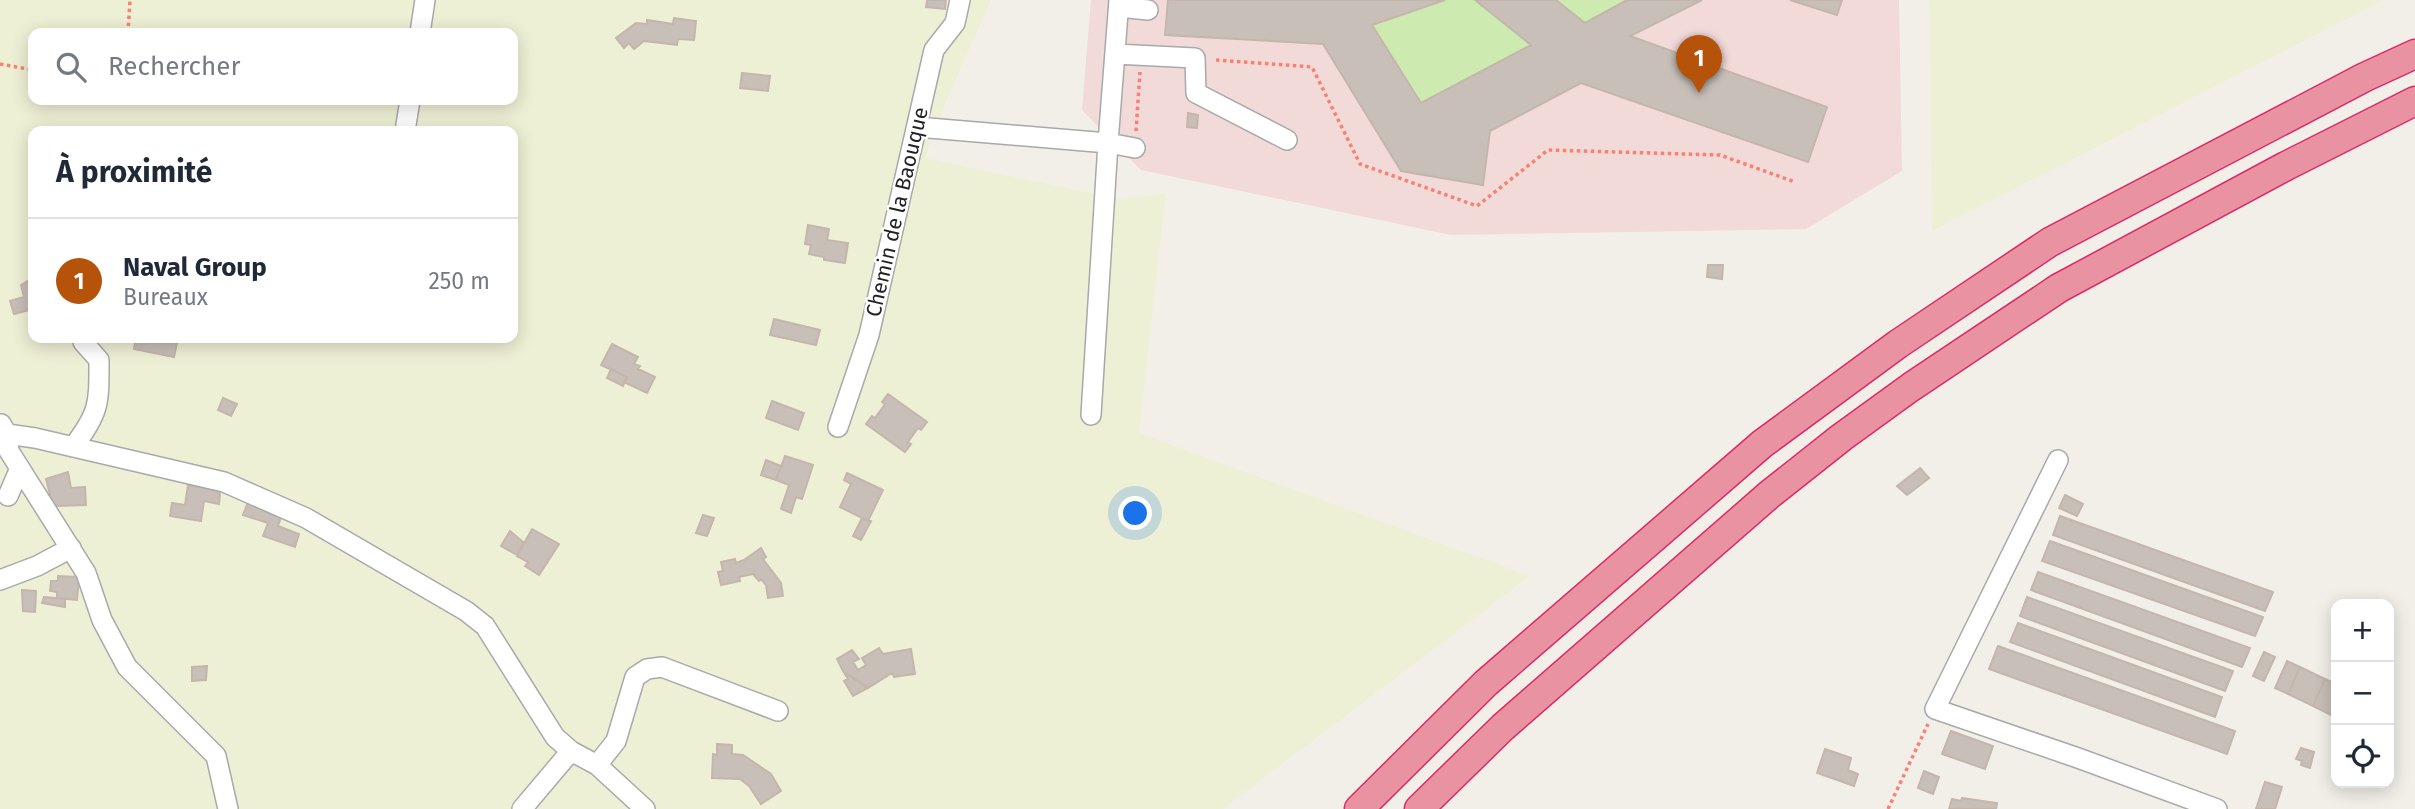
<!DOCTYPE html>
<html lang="fr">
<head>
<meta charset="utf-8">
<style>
  :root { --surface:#fff; --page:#f6f6f7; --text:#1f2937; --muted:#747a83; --line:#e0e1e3; --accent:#b45309 }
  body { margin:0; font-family:"Fira Sans",sans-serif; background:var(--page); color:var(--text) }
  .controls { position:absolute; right:21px; bottom:21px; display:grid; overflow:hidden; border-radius:14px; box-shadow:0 4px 18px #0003 }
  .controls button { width:63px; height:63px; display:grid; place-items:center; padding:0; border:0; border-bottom:2px solid var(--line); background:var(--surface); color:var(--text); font:35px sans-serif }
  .you { position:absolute; left:1136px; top:514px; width:24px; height:24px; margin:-18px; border:5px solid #fff; border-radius:50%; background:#1a73e8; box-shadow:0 0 0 10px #1a73e833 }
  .badge { display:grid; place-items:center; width:46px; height:46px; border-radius:50%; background:var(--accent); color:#fff; font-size:23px; font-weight:700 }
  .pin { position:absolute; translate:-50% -58px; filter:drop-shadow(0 2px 4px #0008) }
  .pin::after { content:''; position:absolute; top:37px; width:24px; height:21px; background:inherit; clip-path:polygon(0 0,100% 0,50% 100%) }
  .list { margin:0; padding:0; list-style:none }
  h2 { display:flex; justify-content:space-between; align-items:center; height:91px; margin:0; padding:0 28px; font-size:30px }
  h2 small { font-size:23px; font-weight:400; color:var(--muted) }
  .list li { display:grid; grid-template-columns:46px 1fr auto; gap:21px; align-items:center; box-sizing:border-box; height:126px; padding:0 28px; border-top:2px solid var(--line) }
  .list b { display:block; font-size:26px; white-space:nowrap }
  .list p { margin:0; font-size:23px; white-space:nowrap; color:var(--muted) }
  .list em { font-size:23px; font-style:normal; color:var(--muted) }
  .icon { flex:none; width:38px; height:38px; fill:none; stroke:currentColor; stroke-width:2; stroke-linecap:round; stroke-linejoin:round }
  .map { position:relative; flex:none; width:2415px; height:809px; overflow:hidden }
  .search { position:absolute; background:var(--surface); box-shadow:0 4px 18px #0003; left:28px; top:28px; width:490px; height:77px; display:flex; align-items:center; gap:18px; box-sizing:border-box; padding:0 24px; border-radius:14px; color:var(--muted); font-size:26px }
  .panel { position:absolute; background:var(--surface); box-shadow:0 4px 18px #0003; left:28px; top:126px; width:490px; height:217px; border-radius:14px }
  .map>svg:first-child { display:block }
  .commercial { fill:#f2dad9 }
  .farmland { fill:#eef0d5; fill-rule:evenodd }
  .grass { fill:#cdebb0 }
  .building { fill:#c7bfb8; stroke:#c4b6ab; stroke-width:2 }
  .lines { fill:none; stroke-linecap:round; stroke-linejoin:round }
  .minor-casing { stroke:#a9a9a9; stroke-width:22 }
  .highway-casing { stroke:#dc2a67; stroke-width:31 }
  .path { stroke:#fa8072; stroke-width:3.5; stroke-dasharray:3.5 3.5; stroke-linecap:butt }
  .minor { stroke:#fff; stroke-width:19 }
  .highway { stroke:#e892a2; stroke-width:28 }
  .labels { text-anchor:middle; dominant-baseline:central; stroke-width:5; stroke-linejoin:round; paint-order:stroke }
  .street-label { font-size:21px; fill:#222; stroke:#fff }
</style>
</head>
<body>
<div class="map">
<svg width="2415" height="809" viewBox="0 0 2415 809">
  <rect width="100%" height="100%" fill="#f2efe9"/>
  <path class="commercial" d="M1091 0H1899L1902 171 1806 229 1451 235 1141 170 1082 110Z"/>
  <path class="farmland" d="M0 0H991L945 104 925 158 1119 199 1166 193 1139 433 1530 576 1223 809H0ZM33 33H513V100H33ZM33 131H513V338H33Z
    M1929 0H2384L1932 231Z"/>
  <path class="grass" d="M1445 0H1475L1531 45 1421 103 1372 25Z
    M1556 0H1627L1585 23Z"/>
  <path class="building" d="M927 0H946L945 9 926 7Z
    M1168 0H1445L1372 25 1421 103 1531 45 1475 0H1556L1585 23 1627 0H1702L1630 36 1827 107 1808 162 1581 83 1490 131 1483 185 1401 171 1323 44 1165 35Z
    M1790 0H1842L1837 15Z
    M674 18 696 21 694 40 678 39 677 45 644 41 634 49 629 43 624 48 616 38 636 23 647 24V20L673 24Z
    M742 73 770 76 768 91 740 88Z
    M1188 113 1198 115 1197 128 1187 127Z
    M808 225 829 229 827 240 848 243 845 263 824 260V257L809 254 811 245 805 244Z
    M1708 265H1723L1722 279 1707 277Z
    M33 278V309L14 314 10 301 24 297 21 285Z
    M774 319 820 330 816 345 770 335Z
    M136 338H178L174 357 134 349Z
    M612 344 638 357 634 364 640 366 638 369 655 377 647 393 624 382 627 377 601 365Z
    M611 369 627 377 623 386 607 378Z
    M888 394 927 422 921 430 918 428 908 442 911 444 905 452 866 424 872 416 875 418 885 404 882 402Z
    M223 398 237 404 231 416 218 410Z
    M772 401 804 413 798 430 766 418Z
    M785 456 813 465 802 499 796 497 791 513 781 509 789 485 776 480Z
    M766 460 781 466 776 480 761 475Z
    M1920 468 1929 478 1907 495 1897 486Z
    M68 472 71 488 85 487 86 505 56 506 52 503 46 479Z
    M847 473 883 490 868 521 840 507 851 484 844 480Z
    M188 485 217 490 220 494 219 504 204 501 201 521 170 516 172 503 185 505Z
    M2065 495 2083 504 2077 516 2059 508Z
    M248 502 282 514 278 526 299 534 295 547 263 536 268 523 243 515Z
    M703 515 714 518 707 536 696 533Z
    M2060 516 2273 592 2265 611 2053 535Z
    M862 518 871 521 861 540 853 536Z
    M532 529 559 544 539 575 525 566 528 562 517 556Z
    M510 531 524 543 517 555 501 546Z
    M2050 541 2263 617 2255 636 2042 561Z
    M761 548 766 557 763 559 781 583 783 596 768 598 766 585 761 579 759 581 753 574 739 577 740 581 721 585 718 572 723 571 721 562 735 559 736 563 744 560Z
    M2038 572 2250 648 2242 667 2031 590Z
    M58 576 79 577 77 600 57 598V592L50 591 51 581H58Z
    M22 590 36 591 35 612 23 611Z
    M44 597 65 599V607L42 603Z
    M2027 597 2233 671 2225 691 2020 616Z
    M2018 623 2222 697 2215 717 2010 642Z
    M1998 646 2235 731 2227 754 1989 669Z
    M879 648 883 654 911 649 915 674 894 677 892 673 868 688 843 671 837 659 852 650 859 659 853 662 858 670 866 665 862 658Z
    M2264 652 2275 657 2264 681 2253 676Z
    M2287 661 2300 667 2288 694 2275 688Z
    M207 666 206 680 192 681V667Z
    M2300 667 2325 679 2313 706 2288 694Z
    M843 671 868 688 853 696 844 681 848 679Z
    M2325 679 2336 684 2335 717 2313 706Z
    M1951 731 1993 746 1985 769 1942 754Z
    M717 744 732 745V754L743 755 771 774 781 791 761 804 749 786 740 779 712 778 713 754 717 755Z
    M2301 748 2314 752 2310 768 2301 765 2302 761 2296 759Z
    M1825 749 1851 758 1848 770 1858 774 1854 786 1817 773Z
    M1924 771 1939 777 1933 794 1918 788Z
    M2265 782 2282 787 2275 809H2256Z
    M1962 798 1997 803 1996 809H1949L1952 799 1961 801Z"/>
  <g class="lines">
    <g class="minor-casing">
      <path id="minor" d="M1119 7 1148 10
        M420 33 425 0
        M1115 54 1195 58 1196 93 1287 140
        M917 127 1108 143 1119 0
        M405 131 410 100
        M1091 415 1108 143 1135 148
        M1 424 7 434 9 451 86 573 102 620 127 667 216 756 228 809
        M838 427 869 335 934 50 955 23 960 0
        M7 434 35 438 224 482 306 518 466 611 485 626 555 737 571 751 597 765 645 809
        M73 447C100 412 99 403 99 360L83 342
        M2058 460 1935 709 2078 758 2217 809
        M8 496 20 468
        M0 580 37 566 71 548
        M597 765 616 741 635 677 647 669 662 667 778 711
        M522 809 571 751"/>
    </g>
    <g class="highway-casing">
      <path id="highway" d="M1359 809 1486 683 1762 444 1898 344 2050 242 2365 77 2415 54
        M1419 809 1503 727 1770 494 1842 437 1911 387 2059 288 2286 166 2415 101"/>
    </g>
    <path class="path" d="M128 33 130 0
      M1216 60 1312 67 1360 164 1477 206 1548 150 1720 155 1795 182
      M0 64 33 70
      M1136 131 1140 72
      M1888 809 1928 724"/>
    <use href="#minor" class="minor"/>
    <use href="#highway" class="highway"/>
  </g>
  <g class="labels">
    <g class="street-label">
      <text transform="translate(897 212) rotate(-77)">Chemin de la Baouque</text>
    </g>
  </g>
</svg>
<div class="controls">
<button>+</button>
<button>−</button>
<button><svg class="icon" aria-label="locate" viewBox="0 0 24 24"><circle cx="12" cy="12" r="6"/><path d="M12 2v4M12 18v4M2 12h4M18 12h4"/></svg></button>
</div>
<div class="you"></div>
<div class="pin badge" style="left:1699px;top:93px">1</div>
<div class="search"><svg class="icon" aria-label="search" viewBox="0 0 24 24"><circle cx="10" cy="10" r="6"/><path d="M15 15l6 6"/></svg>Rechercher</div>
<section class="panel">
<h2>À proximité<small></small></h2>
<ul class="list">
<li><span class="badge">1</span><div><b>Naval Group</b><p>Bureaux</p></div><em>250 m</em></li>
</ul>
</section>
</div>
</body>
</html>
